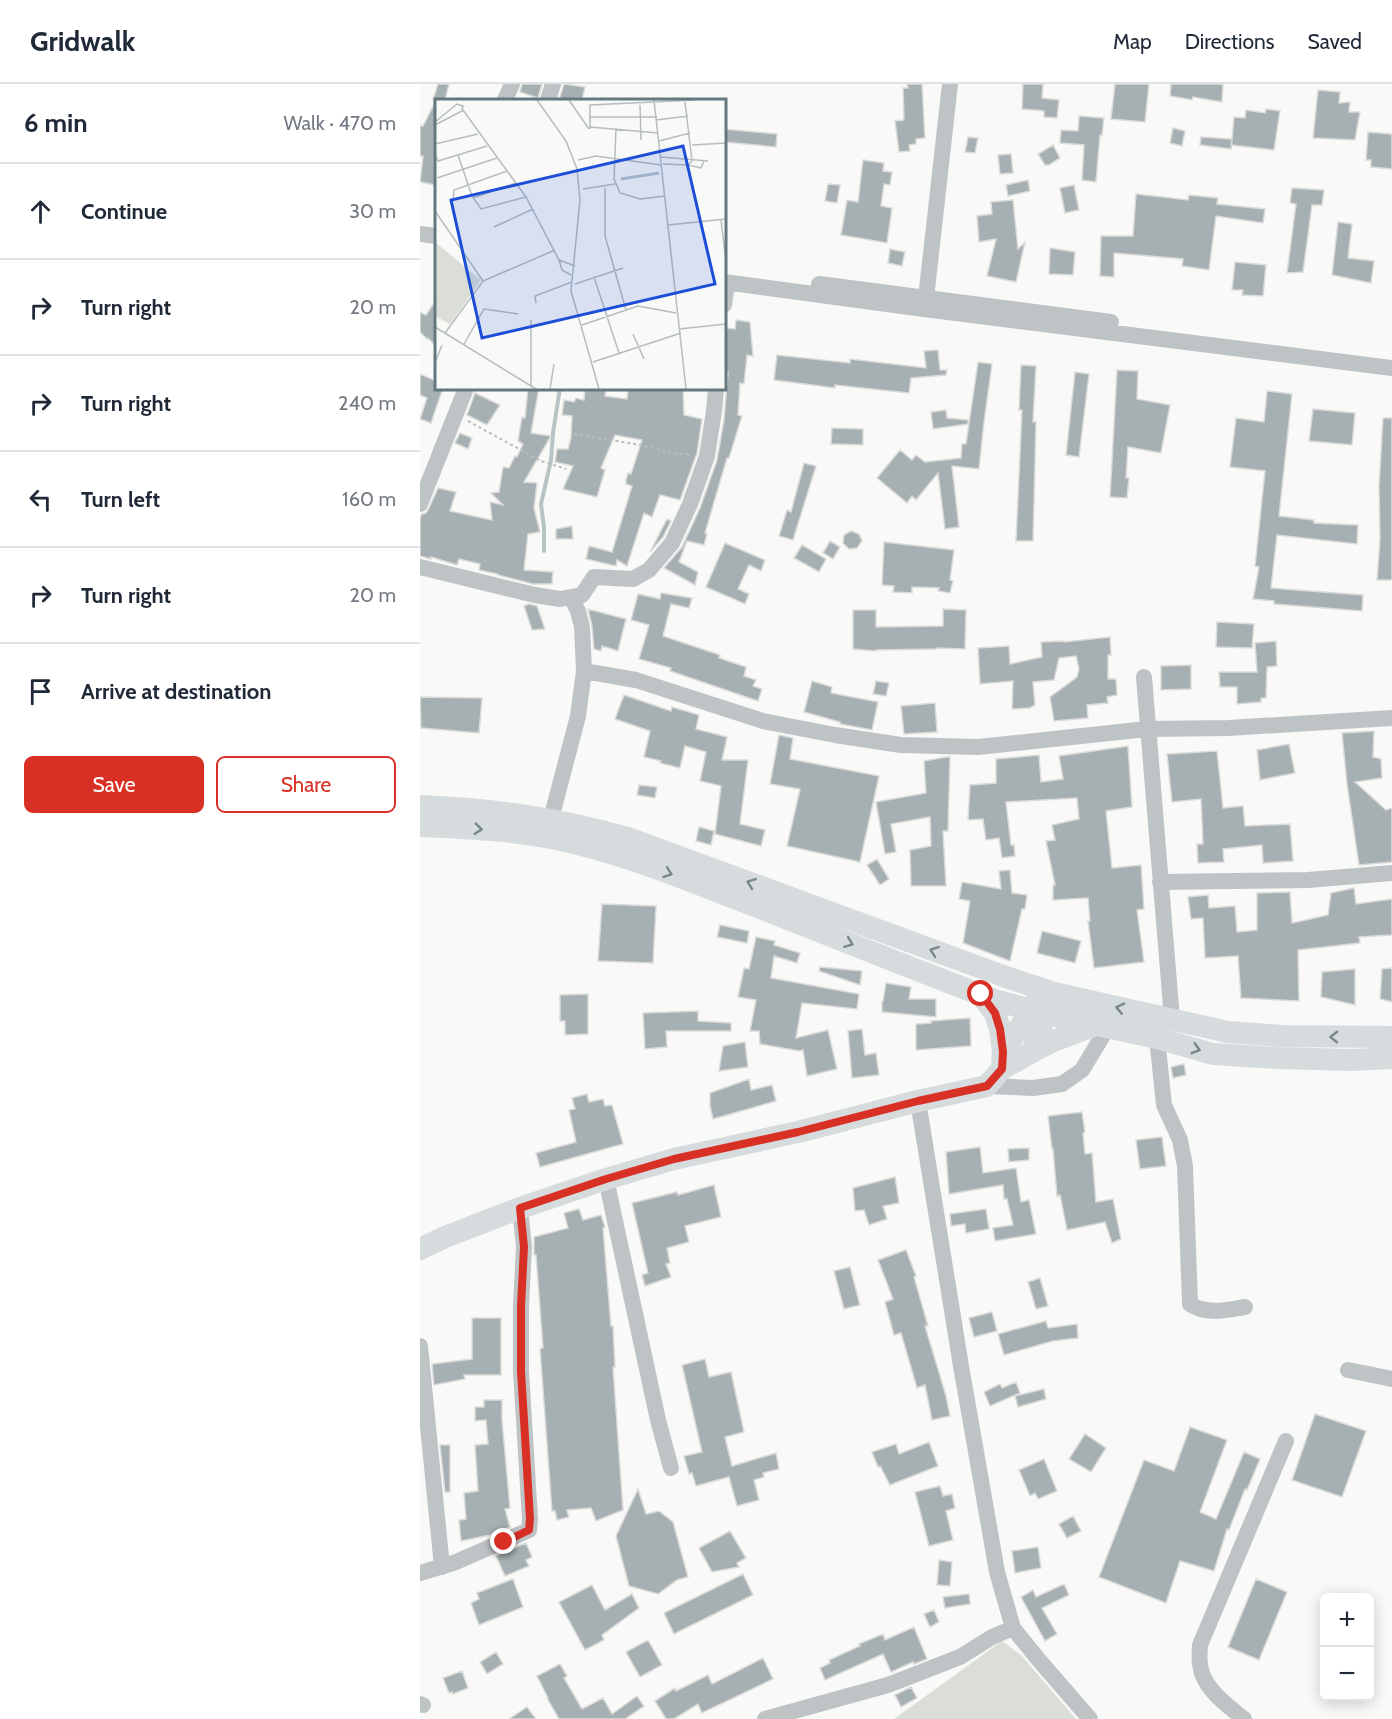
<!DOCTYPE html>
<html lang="en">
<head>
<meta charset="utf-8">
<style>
  :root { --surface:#fff; --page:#f6f6f7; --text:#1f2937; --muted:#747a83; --line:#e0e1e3; --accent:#d93025 }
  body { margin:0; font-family:Cabin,sans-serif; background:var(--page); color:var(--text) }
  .controls { position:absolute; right:18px; bottom:18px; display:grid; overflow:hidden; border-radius:9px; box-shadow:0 3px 15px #0003 }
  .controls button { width:54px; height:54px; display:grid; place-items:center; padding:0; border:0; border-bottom:2px solid var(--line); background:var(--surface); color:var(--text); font:30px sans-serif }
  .stop { position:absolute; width:18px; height:18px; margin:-14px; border:4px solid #d93025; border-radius:50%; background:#fff }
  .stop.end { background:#d93025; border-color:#fff; box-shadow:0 2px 6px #0008 }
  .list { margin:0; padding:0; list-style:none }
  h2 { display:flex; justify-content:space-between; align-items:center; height:78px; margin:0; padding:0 24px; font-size:26px }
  h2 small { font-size:20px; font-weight:400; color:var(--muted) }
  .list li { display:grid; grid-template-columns:39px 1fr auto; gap:18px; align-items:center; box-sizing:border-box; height:96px; padding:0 24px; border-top:2px solid var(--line) }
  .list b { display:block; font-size:22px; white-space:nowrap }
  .list em { font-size:20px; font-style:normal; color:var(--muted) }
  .actions { display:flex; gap:12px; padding:18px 24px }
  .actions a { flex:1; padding:14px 0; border:2px solid var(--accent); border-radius:9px; text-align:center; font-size:21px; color:var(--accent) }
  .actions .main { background:var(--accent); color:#fff }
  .icon { flex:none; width:33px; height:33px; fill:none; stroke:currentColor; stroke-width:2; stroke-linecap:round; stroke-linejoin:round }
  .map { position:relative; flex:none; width:972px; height:1635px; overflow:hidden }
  header { display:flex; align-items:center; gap:36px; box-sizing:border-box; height:84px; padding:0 30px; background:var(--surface); border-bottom:2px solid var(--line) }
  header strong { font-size:28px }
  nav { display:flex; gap:33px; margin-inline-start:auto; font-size:21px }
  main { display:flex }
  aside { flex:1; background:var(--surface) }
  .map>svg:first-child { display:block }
  .green { fill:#daded7 }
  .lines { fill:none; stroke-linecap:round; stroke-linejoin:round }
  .stream { stroke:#b7c4c6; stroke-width:4 }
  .building { fill:#a6b0b3; stroke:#dbdbd9; stroke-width:1.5 }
  .path { stroke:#b9bdbf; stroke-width:2; stroke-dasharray:3 3; stroke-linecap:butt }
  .minor { stroke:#bec4c6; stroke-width:16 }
  .major { stroke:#d6dbdd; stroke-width:22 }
  .oneway { stroke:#77878d }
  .route { stroke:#d93025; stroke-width:8 }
  .inset-river { fill:none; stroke:#b7c4c6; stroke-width:3 }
  .inset-road { fill:none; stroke:#b5bdc0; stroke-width:1.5 }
  .view { fill:#1d4ed8; fill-opacity:0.15; stroke:#1d4ed8; stroke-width:3 }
  .inset-edge { fill:none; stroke:#66787f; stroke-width:3 }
</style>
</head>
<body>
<header>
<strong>Gridwalk</strong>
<nav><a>Map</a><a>Directions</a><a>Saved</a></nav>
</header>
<main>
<aside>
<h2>6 min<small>Walk · 470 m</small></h2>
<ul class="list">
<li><svg class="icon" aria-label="ahead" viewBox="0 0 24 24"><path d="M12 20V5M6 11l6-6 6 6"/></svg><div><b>Continue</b></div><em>30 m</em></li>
<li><svg class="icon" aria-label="right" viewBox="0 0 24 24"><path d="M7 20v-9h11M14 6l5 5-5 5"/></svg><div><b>Turn right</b></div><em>20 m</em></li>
<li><svg class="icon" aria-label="right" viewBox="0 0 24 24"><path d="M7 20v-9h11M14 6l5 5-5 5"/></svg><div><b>Turn right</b></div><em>240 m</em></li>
<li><svg class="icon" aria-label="left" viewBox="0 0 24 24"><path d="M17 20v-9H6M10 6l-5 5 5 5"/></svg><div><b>Turn left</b></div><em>160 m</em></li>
<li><svg class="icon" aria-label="right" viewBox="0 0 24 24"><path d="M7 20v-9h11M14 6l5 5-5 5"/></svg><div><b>Turn right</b></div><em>20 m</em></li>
<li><svg class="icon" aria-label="arrive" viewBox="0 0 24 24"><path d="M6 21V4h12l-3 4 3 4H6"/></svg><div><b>Arrive at destination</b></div></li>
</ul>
<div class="actions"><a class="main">Save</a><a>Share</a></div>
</aside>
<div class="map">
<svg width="972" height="1635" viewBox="0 0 972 1635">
  <rect width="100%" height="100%" fill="#f9f9f7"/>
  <path class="green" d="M582 1557 602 1572 656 1635H474Z"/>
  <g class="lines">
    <path class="stream" d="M124 467V444L121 420 131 376 133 349 140 304"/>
  </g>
  <path class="building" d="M18 0H29L25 16H16V57L14 82 16 83V101L0 98 3 72H0V41L3 42 16 16H13Z
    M102 0H122L118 14 100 8Z
    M144 0 165 3 162 16H139Z
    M487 0H502L505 54 496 55V60L489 61 490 67 479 68 475 37 484 36 483 4H488Z
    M603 0H623L622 14 639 16 637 34 624 33V27L602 25Z
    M695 0H729L725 38 691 35Z
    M751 0H803L802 18 773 13 772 16 750 12Z
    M898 6 920 8 919 19 930 18 929 28H940L935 56 893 54Z
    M846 25 860 27 854 66 811 61 812 56 811 65 780 61 781 53 812 55 814 33 825 34 826 26 845 29Z
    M659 32 684 34 682 51H680L676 98 662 96 664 61 640 59 641 46 658 47Z
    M753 44 765 47 762 62 750 59Z
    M304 45 357 50 356 63 304 58Z
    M948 48 972 50V85L951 83V76H946Z
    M548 53 558 54 555 69 545 68Z
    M633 61 640 74 629 81H625L618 70Z
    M591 70 593 89 580 90 578 71Z
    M443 76 464 79 463 87 472 88 470 101 464 100 461 122 472 124 467 159 421 151 427 116 438 118Z
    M608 96 610 107 588 112 586 101Z
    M408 100 420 101 417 119 405 117Z
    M654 101 659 126 645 129 640 104Z
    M872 104 904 106 902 121H892L883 188 867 189 876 120 870 119Z
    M716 110 768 116 769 111 798 114 797 120 845 125 843 139 796 132 789 186 762 182 763 175 694 169V193L680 192 681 152H713Z
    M593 116 598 165 605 158 596 198 567 192 576 155 559 158 557 132 572 130 571 118Z
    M918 138 932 140 928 174 954 177 951 199 912 191Z
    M630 164 655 168 653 191 629 190Z
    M470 165 485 168 482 182 468 179Z
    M815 178 846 181 843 212 822 211 823 206H812Z
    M16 216V262L8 254 7 255 0 248V228L6 231Z
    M316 236 330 238 333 272 327 271 324 300 320 299 318 331 322 332 309 374H307L285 449 287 450 284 461 267 457 259 478 278 488 275 501 244 484 262 463 280 424 297 376 304 336 308 288H304V262L307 244 315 245Z
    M518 266 520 286H527L526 291 491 294 489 309 415 301V304L354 296 357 271 430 279V275L506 284 504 267Z
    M558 278 572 280 564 338 559 385 532 382 539 443 525 445 518 389 496 416 492 412 487 419 457 394 480 366 492 376 496 371 505 378 541 374 542 360H546Z
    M601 281 616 282 613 338H616L613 457H596L602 326H599Z
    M697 286 718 287 717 315 750 321 741 369 708 363 706 394H709L707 414 690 413Z
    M655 288 669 290 659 373 646 371Z
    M0 290 16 297V304H23L11 339 0 335 7 314 0 311Z
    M108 304H119L111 349 131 352 104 398 117 399 114 424 120 448 108 450 104 486 133 488 132 500H113L78 491V490L59 486 60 480 39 475 37 481 11 473V475L0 472V434L2 430 6 429 9 424 18 404 36 408 30 427 72 436 70 418 83 421 71 409 79 408 83 383 89 384 95 372 97 373 103 360 98 357 102 333 105 334Z
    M165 304H186L185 312 207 315 208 304H263L264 331 282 335 277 369 260 416 240 411 232 433 224 429 207 482 197 476 196 482 166 475 169 462 192 468 212 402 206 400V396L208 389 211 390 222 356 195 351 181 384 185 386 177 413 143 405 153 382 135 378 137 365H148L151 354 152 332 142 331 144 316 154 318 156 314 164 316Z
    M847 307 872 310 859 432 894 436V439L938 441 937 460 857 451 851 504 943 511 942 527 854 520V517L833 515 839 483 835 482 845 387 810 383 816 334 844 338Z
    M55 309 80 321 67 341 47 331Z
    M893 325 935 329 932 361 889 357Z
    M526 326 527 334 548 336V340L513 345 511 328Z
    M963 334H972V496H957L960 455 959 402Z
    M412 344 443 345V361L411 360Z
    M40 349 52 354 48 365 35 359Z
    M384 379 396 382 373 456 359 452 367 426 371 428Z
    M247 435 251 437 243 453 230 468Z
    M152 442 153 455H136V445Z
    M431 447 439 450 442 457 437 464 429 465 423 459 424 451Z
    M410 457 420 463 413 475 403 469Z
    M464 458 534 466 530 496 533 497 530 509 518 507 519 504 492 503V509L473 508 474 502 462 501Z
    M305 459 345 476 341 487 329 481 318 505 329 510 325 520 286 503Z
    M382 461 406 475 399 488 374 474Z
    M241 509 272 514 269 524 251 520 243 552 300 571 299 574 326 583 324 592 336 596 333 602 342 605 338 617 250 587 251 584 219 575 229 541 211 536 218 510 240 515Z
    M109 520 117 522 125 545 112 546 104 522Z
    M168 525 206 535 198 567 182 562 181 567 174 565 172 542Z
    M523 525 546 526 545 565 516 564V565L456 566V567L433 565V526H456V543L523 542Z
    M797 538 834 540 832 564 796 563Z
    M690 553 691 571H688V595H696L697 611 687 613 688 619 667 621 668 634 634 637 630 613 657 593 659 585 656 572 639 574 634 596 613 598 615 621 610 624 592 625 593 597 560 600 558 564 589 562 590 580 622 573 621 558 644 557V558Z
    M856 557 857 582 847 583 846 614H841V618L817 620V603H800L799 588H837L835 559Z
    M771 581V605L741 606V582Z
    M392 597 412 603 411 609 458 618 452 646 420 640V638L384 628Z
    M456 597 469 599 466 612 453 610Z
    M204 611 251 627 252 623 279 631 276 645 307 653 302 676H328L320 740 345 746 341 762 295 750 301 702 280 697 286 668 265 662 260 684 240 679 241 677 224 673 230 647 195 635Z
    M0 613 62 614 59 649 1 644Z
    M515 619 517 648 484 650 481 622Z
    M954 647 953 673 961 675 962 694 935 698 966 726 972 724V778L939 781 927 700 922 649Z
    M359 651 373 654 370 675 459 692 440 778 367 762 380 705 350 700Z
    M869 660 875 689 840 696 837 666Z
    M708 662 712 723 686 727 692 784 721 781 724 825 717 826 724 878 674 884 668 837H670L668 814 633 816V801H635L626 757 635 756 632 741 659 735 657 714 586 718 591 761H594L595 772 582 774 579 754 566 756 563 735 548 736 550 701 576 699V675L619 671 621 698 643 695 639 672Z
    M797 667 803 724 823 722 825 742 870 740 873 777 843 779 842 761 803 765 804 778 778 779 777 760H783L781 715 752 718 747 670Z
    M526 673H530L528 747H523L526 802H491L490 766 511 762 510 733 471 740 476 768 465 770 456 718 506 709 504 677Z
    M219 701 237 703 235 714 217 711Z
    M279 743 294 747 291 761 276 757Z
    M457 775 469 795 460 801 447 781Z
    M590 786 592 809 607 811 605 825H602L590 877 543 859 550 817 539 815 542 798 581 805 579 787Z
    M934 804 936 820 972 815V851L939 853 940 859 878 866 879 917 821 914 818 872 785 874 783 834 771 835 768 813 788 811 789 824 815 822 817 848 837 846V809L870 808 872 839 908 831 911 809Z
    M182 820 236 822 233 879 178 877Z
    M300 841 329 847 327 859 297 853Z
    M622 847 661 857 655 879 617 869Z
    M336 853 355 857 354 861 380 869 377 879 354 872 351 894 439 910 437 925 382 919 376 954 408 946 417 985 387 992 383 966 379 967 340 960 339 947H330L336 916 318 913 324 884 329 885Z
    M400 883 442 887 440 901 399 887Z
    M972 884V918L960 915 962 885Z
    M935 885V921L901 913 902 888Z
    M466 899 491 903 489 915H516V933L462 928V918L463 917Z
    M168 910V950L145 951V937H140V911Z
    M278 927V937L311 939V947H246L247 963 225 965 223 929Z
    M550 934 551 962 496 966V940L511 939V937Z
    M442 945 445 971 456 969 459 991 432 994 428 947Z
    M325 958 328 983 299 987 303 962Z
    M764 980 766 991 753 994 751 983Z
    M329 995 331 1006 352 1001 356 1017 293 1035 290 1022V1009Z
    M167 1010 169 1018 183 1015 185 1022 192 1021 203 1060 120 1083 116 1069 156 1058 149 1026 155 1025 152 1014Z
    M662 1028 665 1048 663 1049 665 1070 672 1069 676 1118 693 1115 701 1155 692 1159 685 1138 647 1146 640 1111 637 1112 633 1065H632L628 1032Z
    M742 1053 746 1082 720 1085 716 1056Z
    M560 1063 563 1089 596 1084 601 1118 609 1116 616 1150 575 1157 573 1144 593 1141 587 1115H584L583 1101 529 1110 526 1068Z
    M609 1064V1076L589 1078 588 1065Z
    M475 1093 479 1119 463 1122 467 1135 449 1141 444 1126 435 1127 433 1104Z
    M294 1101 301 1133 265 1142 269 1158 247 1164 250 1179 246 1180 251 1193 225 1202 222 1191 228 1189 212 1119 257 1108 258 1111Z
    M159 1125 163 1136 181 1131 185 1143 183 1144 191 1242H193L195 1283H193L203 1426 176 1437 171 1424 147 1426 149 1433 137 1436 135 1427H132L120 1265 123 1264 116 1171H114V1153L148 1144 144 1129Z
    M566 1125 569 1145 546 1149 545 1140 531 1142 530 1130Z
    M486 1166 496 1192 494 1193 508 1242H505L526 1312 530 1332 512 1336 505 1301 497 1304 481 1249 474 1251 465 1218 473 1215 458 1176Z
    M430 1183 440 1221 424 1225 414 1187Z
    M620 1194 628 1222 616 1225 608 1198Z
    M572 1228 577 1247 554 1253 549 1234Z
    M52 1234H81V1291H44L45 1295 14 1301 12 1280 52 1275Z
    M626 1237 628 1244 657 1240 658 1254 633 1257 584 1271 578 1250Z
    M285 1275 289 1293 311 1288 324 1348 305 1353 312 1382 356 1369 359 1385 343 1389 344 1393 334 1396 339 1416 317 1422 309 1393 276 1402 272 1389 269 1390 264 1372 282 1368 262 1281Z
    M596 1298 600 1309 570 1322 564 1308 580 1300 582 1304Z
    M624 1305 626 1315 598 1323 595 1312Z
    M64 1316H82V1336L90 1424 85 1425 90 1443 70 1451 41 1457 39 1436 46 1435 44 1409 58 1407 55 1361 68 1360 66 1336 55 1337V1323H64Z
    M895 1330 946 1347 922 1413 872 1396Z
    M770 1343 807 1356 780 1428 796 1435 824 1368 840 1375 827 1406 825 1405 809 1446 807 1445 794 1487 760 1477 746 1519 679 1493 724 1376 754 1387Z
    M665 1350 686 1364 671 1388 649 1375Z
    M509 1358 518 1382 470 1401 460 1382 458 1383 452 1368 476 1360 479 1370Z
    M20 1361H30V1408H25Z
    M624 1375 637 1407 618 1415 615 1409 610 1412 599 1386Z
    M520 1402 523 1412 532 1410 535 1424 526 1427 533 1456 509 1462 495 1408Z
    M218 1405 226 1430 239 1427 253 1438 268 1493 257 1496 238 1510 209 1502 196 1452Z
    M653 1432 661 1447 647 1454 639 1440Z
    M310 1447 326 1474 317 1479 319 1483 292 1488 279 1464Z
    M106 1459 112 1473 106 1476 109 1482 85 1492 76 1472Z
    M618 1463 621 1484 595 1489 592 1467Z
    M519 1476 532 1478 530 1502 517 1501Z
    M323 1490 333 1511 254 1550 244 1529Z
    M93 1495 103 1523 59 1541 51 1519 59 1515 57 1509Z
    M836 1495 867 1508 839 1576 808 1563Z
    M644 1500 649 1511 622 1524 637 1550 625 1557 601 1513 613 1506 616 1513Z
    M172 1501 185 1526 212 1510 219 1524 182 1551 184 1556 165 1566 139 1518Z
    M549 1510 550 1520 525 1524 523 1513Z
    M514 1526 519 1538 510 1543 504 1530Z
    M494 1543 507 1575 494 1580 493 1578 471 1588 463 1570 405 1596 400 1584 410 1579 409 1576 440 1562 439 1560 463 1550 465 1556Z
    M228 1556 242 1581 220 1593 206 1568Z
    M76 1568 83 1580 67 1590 60 1578Z
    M343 1574 353 1595 282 1629 278 1620 254 1635H246L235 1617 255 1604 256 1607 288 1591 292 1600Z
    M140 1580 147 1592 144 1594 162 1625 183 1614 192 1630 217 1612 224 1622 205 1635H139L127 1614H128L117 1592Z
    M42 1587 48 1604 33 1610 32 1608 29 1609 23 1594Z
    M491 1603 497 1614 481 1623 475 1611Z
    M107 1623 116 1635H89Z"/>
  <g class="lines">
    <path class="path" d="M48 337 121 377 146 385
      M154 350 221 361 253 369 272 371"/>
    <path class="minor" d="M85 16 92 0
      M128 16 133 0
      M0 150 16 152
      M304 198 504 225 972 284
      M399 200 691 238
      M304 221 307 199
      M505 223 530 0
      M0 420 46 304
      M0 483 115 511 140 515 162 511 174 493 213 495 229 486 252 459 270 420 287 372 294 327 296 304
      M164 587 216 596 343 637 415 651 481 661 558 663 727 645 808 644 972 634
      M724 593 752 935
      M131 735 158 632 164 587 162 543 158 527 151 513
      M740 798 888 796 972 789
      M737 954 744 1021 760 1056 765 1082 770 1220C787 1231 806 1226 825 1223
      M567 1002 613 1004 642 1000 662 986 688 943
      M498 1017 541 1282 577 1488 593 1544 618 1575 670 1635
      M186 1095 238 1336 251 1384
      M0 1262 22 1483
      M928 1286 972 1295
      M0 1489 36 1478 109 1446 110 1435 101 1287V1222L104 1163 100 1124
      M0 1620 3 1621
      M345 1635 468 1601 540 1573 572 1553 593 1544
      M824 1635C807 1621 782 1604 780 1580 779 1574 780 1567 780 1561L866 1357"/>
    <path class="major" d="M0 722C74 725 136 734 208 754L586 893 634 909 808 948 862 952 972 953
      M0 742C53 744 107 747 158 760 219 775 277 800 335 822 416 854 496 886 577 917L627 930 737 954 793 970 857 974 932 976 972 974
      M561 911 575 929 580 945 583 968
      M612 968 631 958 676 941
      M582 985 583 968 612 925 618 913
      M0 1165 25 1153 100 1124 186 1095 254 1075 378 1048 498 1017 567 1002 582 985 612 968 631 916"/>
  </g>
  <defs><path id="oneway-chevron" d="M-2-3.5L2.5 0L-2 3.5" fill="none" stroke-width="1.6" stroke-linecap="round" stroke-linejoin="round" transform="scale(1.5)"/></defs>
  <g class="oneway">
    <use href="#oneway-chevron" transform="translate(58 745) rotate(6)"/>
    <use href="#oneway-chevron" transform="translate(248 789) rotate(20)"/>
    <use href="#oneway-chevron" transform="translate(331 799) rotate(-160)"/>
    <use href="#oneway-chevron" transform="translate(429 859) rotate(21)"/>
    <use href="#oneway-chevron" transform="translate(514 867) rotate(-160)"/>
    <use href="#oneway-chevron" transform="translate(700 924) rotate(-167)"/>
    <use href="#oneway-chevron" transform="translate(914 953) rotate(-179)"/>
    <use href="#oneway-chevron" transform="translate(776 965) rotate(16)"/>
  </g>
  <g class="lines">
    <path class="route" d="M84 1458 109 1446 110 1435 101 1287V1222L104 1163 100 1124 186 1095 254 1075 378 1048 498 1017 567 1002 582 985 583 968 580 945 575 929 561 910"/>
  </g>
  <g transform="translate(15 15)">
    <rect width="291" height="291" fill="#f9f9f7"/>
    <path d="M0 143 46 181 15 225 0 217Z" fill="#daded7"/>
    <path class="inset-river" d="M186 80 224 74"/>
    <path class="inset-road" d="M102 1 131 42 142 70 145 101 136 192 164 290M134 1 154 30M219 1 251 290M205 6 206 41M28 11 91 98 124 161 140 167M154 18H222M221 21 253 17M0 23 22 5 28 7 27 12 0 26M155 28 223 34M181 29 179 80 185 94 205 100 230 97M155 30V6L260 1M224 42 255 34M0 45 43 35M257 46 291 44M0 55 3 62 52 47M23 56 37 97 46 110 91 98M226 58 273 62M143 61 161 57 226 66M228 65 253 66 257 62 250 3M253 66 266 69 269 62M2 79 62 59M170 89V137L191 211M148 90 180 85M38 99 81 84M18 101 19 91 72 72M0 112 48 182M286 121 291 163M233 126 291 120M59 128 98 110M124 161 127 171 136 176M159 178 184 254M140 185 188 169M101 204 100 197 137 183M96 221V286M147 226 203 207 241 214M0 228 101 290M244 230 291 225M10 234 48 182 120 151M198 235 209 260M29 245 49 210 83 215M158 263 246 234M0 264 7 246M115 290 119 265"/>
    <path class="view" d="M248 47 280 185 47 239 16 101Z"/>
    <rect width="291" height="291" class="inset-edge"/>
  </g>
</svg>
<div class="controls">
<button>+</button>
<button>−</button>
</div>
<div class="stop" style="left:561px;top:910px"></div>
<div class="stop end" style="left:84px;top:1458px"></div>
</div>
</main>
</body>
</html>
